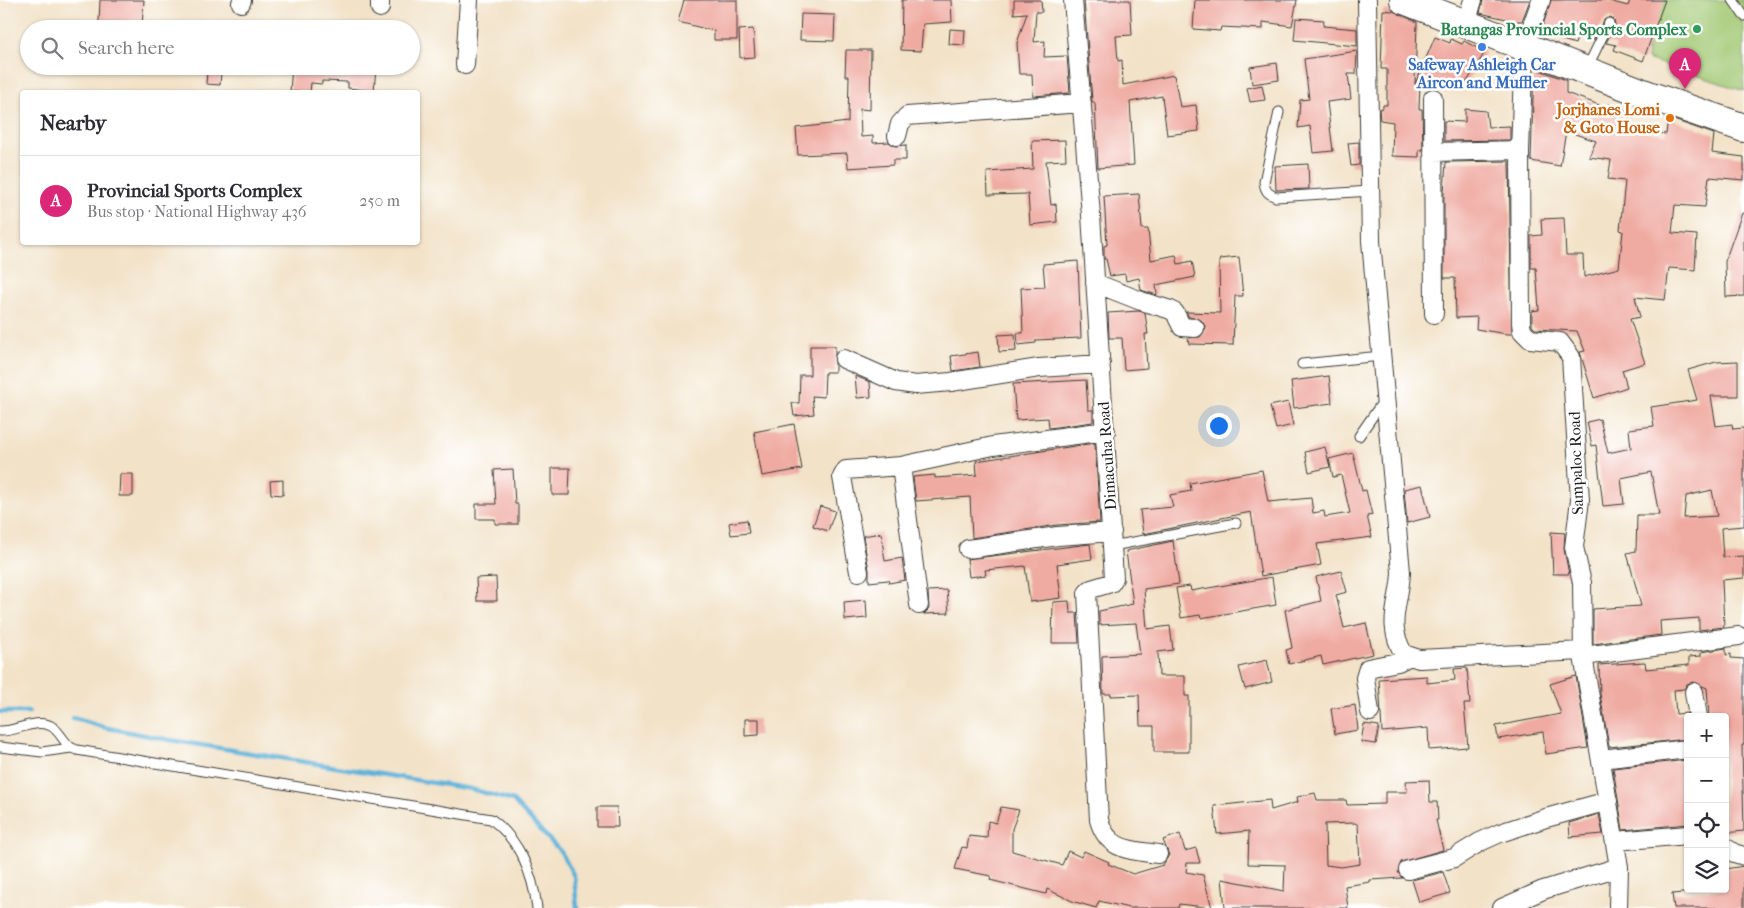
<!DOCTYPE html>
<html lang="en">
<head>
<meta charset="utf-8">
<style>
  :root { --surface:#fff; --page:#f7f7f7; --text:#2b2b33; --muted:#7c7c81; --line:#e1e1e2; --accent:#db2777 }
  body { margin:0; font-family:"IM FELL French Canon",serif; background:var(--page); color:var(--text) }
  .controls { position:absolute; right:15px; bottom:15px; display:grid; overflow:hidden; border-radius:5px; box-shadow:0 1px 4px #0004 }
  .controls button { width:45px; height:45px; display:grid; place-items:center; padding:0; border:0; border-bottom:1px solid var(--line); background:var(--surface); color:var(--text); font:25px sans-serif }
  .you { position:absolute; left:1218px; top:425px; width:18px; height:18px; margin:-12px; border:4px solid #fff; border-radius:50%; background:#1a73e8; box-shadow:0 0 0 8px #1a73e833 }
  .badge { display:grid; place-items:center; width:32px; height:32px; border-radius:50%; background:var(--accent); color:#fff; font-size:16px; font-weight:700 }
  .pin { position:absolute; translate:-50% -41px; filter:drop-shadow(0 1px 2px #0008) }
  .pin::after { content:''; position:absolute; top:26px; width:18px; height:15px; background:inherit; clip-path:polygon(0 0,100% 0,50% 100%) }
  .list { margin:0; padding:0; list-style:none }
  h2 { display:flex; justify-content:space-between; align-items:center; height:65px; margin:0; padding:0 20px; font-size:21px }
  h2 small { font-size:16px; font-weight:400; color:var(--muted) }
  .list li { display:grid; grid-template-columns:32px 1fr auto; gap:15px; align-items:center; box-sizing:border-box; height:90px; padding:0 20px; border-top:1px solid var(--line) }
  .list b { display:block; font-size:19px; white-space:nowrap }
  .list p { margin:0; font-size:16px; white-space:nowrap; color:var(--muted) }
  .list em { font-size:16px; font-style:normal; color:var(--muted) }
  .icon { flex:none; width:28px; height:28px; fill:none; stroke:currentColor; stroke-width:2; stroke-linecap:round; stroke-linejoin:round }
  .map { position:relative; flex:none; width:1744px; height:908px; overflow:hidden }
  .search { position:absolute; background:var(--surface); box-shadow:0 1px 4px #0004; left:20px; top:20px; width:400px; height:55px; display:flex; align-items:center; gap:12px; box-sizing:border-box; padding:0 18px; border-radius:28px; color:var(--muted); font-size:19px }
  .panel { position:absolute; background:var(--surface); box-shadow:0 1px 4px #0004; left:20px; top:90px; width:400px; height:155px; border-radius:5px }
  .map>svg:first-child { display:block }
  .pitch { fill:#a2c873; stroke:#5f7248 }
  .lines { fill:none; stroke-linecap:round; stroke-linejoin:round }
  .stream { stroke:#5cb1d8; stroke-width:4.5 }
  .building { fill:#efaaa1; fill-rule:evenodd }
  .lane-casing { stroke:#3c3a36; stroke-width:11 }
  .street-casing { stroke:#3c3a36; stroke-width:20 }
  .primary-casing { stroke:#3c3a36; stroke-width:30 }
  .lane { stroke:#fff; stroke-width:9 }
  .street { stroke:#fff; stroke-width:18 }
  .primary { stroke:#fff; stroke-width:28 }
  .leisure-dot { fill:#2e9e5b; stroke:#fff; stroke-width:2 }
  .shop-dot { fill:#3f7fe0; stroke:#fff; stroke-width:2 }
  .food-dot { fill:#e8710a; stroke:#fff; stroke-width:2 }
  .labels { text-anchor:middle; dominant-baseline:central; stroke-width:5; stroke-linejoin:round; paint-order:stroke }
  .leisure-label { font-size:16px; font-weight:bold; fill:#27864d; stroke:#fff; text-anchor:end }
  .shop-label { font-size:16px; font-weight:bold; fill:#366cbe; stroke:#fff }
  .food-label { font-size:16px; font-weight:bold; fill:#c56008; stroke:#fff; text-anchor:end }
  .street-label { font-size:16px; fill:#1c1c1c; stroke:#fff }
</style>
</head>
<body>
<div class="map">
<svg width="1744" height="908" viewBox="0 0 1744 908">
  <rect width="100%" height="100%" fill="#fff"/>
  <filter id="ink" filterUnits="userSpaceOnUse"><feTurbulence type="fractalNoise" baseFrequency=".02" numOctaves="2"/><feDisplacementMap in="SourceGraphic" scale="10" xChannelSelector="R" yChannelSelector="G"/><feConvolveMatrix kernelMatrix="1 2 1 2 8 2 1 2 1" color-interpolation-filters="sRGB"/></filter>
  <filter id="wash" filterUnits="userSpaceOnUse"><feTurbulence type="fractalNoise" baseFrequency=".0096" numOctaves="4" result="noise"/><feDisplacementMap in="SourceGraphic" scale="20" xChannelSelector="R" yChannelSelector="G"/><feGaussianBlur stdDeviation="1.12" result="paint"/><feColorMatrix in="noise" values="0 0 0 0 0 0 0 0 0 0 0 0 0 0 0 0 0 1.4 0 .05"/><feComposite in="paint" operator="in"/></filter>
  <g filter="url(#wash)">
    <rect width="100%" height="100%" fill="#f2e2c7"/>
    <path class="pitch" d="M1652 0H1744V91L1647 59Z"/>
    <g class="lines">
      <path class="stream" d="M0 712H29
        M73 718 103 727 170 740 471 789 513 801 561 852 574 876 577 908"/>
    </g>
    <g id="blocks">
      <path class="building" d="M100 0H144L142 26 99 23Z
        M684 0H737V40H714V31L678 22Z
        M902 0H951L952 22 923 24 921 51 901 50Z
        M1014 0H1041L1042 12H1036L1034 42 1045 41 1044 57 1067 56 1070 93 1033 96 1032 74H1019L1017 43 1027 13 1014 14Z
        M1084 0H1130L1132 35 1116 36 1118 61 1122 60 1123 85 1174 75 1180 107 1196 105 1199 131 1167 135 1162 96 1130 102 1134 165 1098 168 1095 103 1092 101Z
        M1195 0H1297L1292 26 1263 22V29L1221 27 1220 31 1193 29Z
        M1483 0H1530L1522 21H1515L1480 13Z
        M1551 0H1605L1628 6 1630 0H1665L1643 61 1614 50 1616 45 1606 43 1615 25 1614 20 1611 17 1604 20 1594 40 1578 36 1575 44 1557 38 1559 33 1542 28Z
        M1383 10 1393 11 1417 22 1415 84 1435 37 1450 43 1451 39 1462 44 1464 41 1485 52 1465 85 1420 82 1419 109H1422L1423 150H1419V157L1392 156 1393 122 1380 120 1379 109 1383 108V105H1387V69H1381Z
        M801 14 835 15 834 41 800 40Z
        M1296 18 1324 20 1323 26 1357 29V46L1294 40Z
        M753 29 755 57 740 58 739 30Z
        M950 29 965 30 964 45 949 44Z
        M846 50H871L870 110 860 109 861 137 873 136V143L889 142 895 146 906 145V160H893V165L848 168 847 153 798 155 796 128 848 122 849 76H845Z
        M1357 51 1356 74H1348L1351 99 1327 102 1333 151 1313 153 1310 126 1298 128 1300 100 1309 99 1304 59Z
        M1277 63 1279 80 1252 84 1250 67Z
        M292 66 376 68 374 91 348 88V82L322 81V84L311 83 310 92H290Z
        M1534 68 1566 80V93L1608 108 1609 104 1632 112 1626 130 1666 134 1668 118 1714 134 1712 153 1744 157V180L1709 177 1705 207 1675 205 1672 233 1697 235 1695 270 1669 268 1665 300 1635 297 1640 317 1630 319 1645 363 1622 370 1627 387 1594 398 1580 352 1585 351 1577 331 1535 329 1532 326V311L1539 310 1536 268H1531V236L1542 235 1541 219 1564 218 1566 255H1583L1584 277 1619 268 1623 231 1620 230 1625 181 1608 179 1611 160 1589 157 1596 141 1566 131 1560 166 1531 161Z
        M207 72 221 73 220 85 206 84Z
        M1262 85 1265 100 1250 102 1247 88Z
        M1465 109 1486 111 1488 127 1510 126V140L1444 141V121L1465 122Z
        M1065 140 1066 160 1046 161 1051 205 1056 204 1057 222 1030 225 1028 194 988 195 987 172 1033 169 1032 141Z
        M1359 142V165L1351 166 1348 143Z
        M1509 161 1512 334H1507L1476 329 1477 317 1456 318 1455 278H1444V192L1446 162Z
        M1308 164 1309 189 1276 190 1275 166Z
        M1139 194 1142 229H1148L1151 260 1176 255 1178 264 1192 261 1195 277 1156 285 1157 295 1141 290 1139 278 1126 281 1125 274 1110 276 1106 259H1104V246L1107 245 1104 196Z
        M1742 213H1744V296L1726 297 1725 261Z
        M1239 257 1243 296H1235L1233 345 1189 344 1188 338 1200 337 1206 328 1201 320 1189 317 1186 312 1220 313 1219 262 1220 259Z
        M1078 261 1081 338 1036 340V343L1018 345 1017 333H1023L1021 288 1045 287 1043 264Z
        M1139 311 1145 313 1148 334H1145L1147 368 1124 370 1122 338H1109L1108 313Z
        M1015 334 1016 351 999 352 998 335Z
        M810 346H835V372H825L824 397 812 396 814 414 794 416 792 403H799L800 375H810Z
        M978 352 980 367 953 371 951 356Z
        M1738 361V396H1711L1716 426 1732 424 1733 429 1744 428V526L1721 528 1723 557 1744 556V578L1722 580 1724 627 1699 630V618L1660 621 1661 635 1593 644V609L1641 606 1627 553 1636 551 1637 515H1659L1651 472 1621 478 1624 504 1603 506 1596 445 1592 446 1587 422 1600 419 1608 453 1631 448 1629 429 1654 426 1651 407 1697 400 1688 370 1716 362ZM1712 490 1717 516 1684 518 1686 496Z
        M855 376 870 382 871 397 857 398Z
        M1329 376 1332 403 1294 408 1291 381Z
        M1086 380 1088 410H1093V422L1049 428 1048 418 1016 420 1013 384Z
        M1288 402 1293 425 1276 429 1270 406Z
        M794 424 802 469 762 476 754 432Z
        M1095 443 1100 522 1057 525 972 538 970 497 916 501 913 477 935 475V478L977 475 976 461Z
        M1325 447 1330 467 1309 472 1305 452Z
        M1353 453 1362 491 1366 490 1372 515 1367 516 1372 537 1317 544 1321 565 1261 576 1251 512 1143 534 1140 510 1173 507 1170 495 1191 491 1190 483 1262 470 1268 502 1311 498 1313 513 1324 511 1325 517 1350 513 1341 475 1333 477 1329 459Z
        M552 468H570L569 495H552Z
        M513 469 515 504H518V524H495V519H476V504H496L494 470Z
        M120 474H133V496H119Z
        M283 480V495L271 494 270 481Z
        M1422 485 1430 517 1407 523 1404 489Z
        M820 506 835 511 828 531 813 526Z
        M747 520 749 533 731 535 729 523Z
        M1551 532 1565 533 1564 549 1569 574H1553Z
        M881 533 885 561 902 558 905 580 889 583 888 580 869 582V570L863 536Z
        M1173 541 1179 584 1144 589 1147 629 1170 626 1173 650 1158 652 1159 676H1185V696H1189V752H1154V726H1140L1139 695 1111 696V694H1103L1102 656 1140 654 1136 623 1099 625V611L1133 604 1126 551Z
        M1090 544 1092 559 1057 564 1061 598 1030 602 1025 566 985 570 986 575 969 577 967 559Z
        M1341 571 1347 592 1336 595 1344 628 1366 623 1373 654 1323 665 1321 656 1289 664 1286 650 1292 648 1285 610 1321 601 1316 577Z
        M496 577 497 601H477L476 578Z
        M1272 577 1276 605 1201 618 1200 615 1181 618 1176 588 1190 586 1191 591Z
        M947 590 949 613 924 614 929 609 928 591Z
        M866 600 867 618 845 620 844 602Z
        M1069 601 1070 613H1077L1079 643H1052L1053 602Z
        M1726 648V655L1731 654V658L1744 659V745H1742L1744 831 1725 833V717H1709L1707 688 1693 682 1687 684 1684 689 1674 690 1676 714 1687 713 1688 739 1609 747 1600 694 1599 665 1645 662 1646 669 1689 665V657L1701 656V652Z
        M1267 660 1272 682 1245 689 1239 667Z
        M1467 668 1470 704H1464L1468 747 1429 750 1428 728 1382 732 1379 679 1427 676V683L1455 680 1454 669Z
        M1576 676 1588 748 1546 754 1543 732 1498 739 1496 726 1561 714 1550 684Z
        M1355 705 1358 730 1335 734 1331 709Z
        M745 719H759V735L745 736Z
        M1364 724 1379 726 1376 744 1361 742Z
        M1688 760V824L1623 830 1613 768Z
        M1429 780 1430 802H1437L1438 820H1436L1443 850 1401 862 1398 872 1402 878 1370 880V882L1345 886 1348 908H1225L1222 879 1284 891 1285 865 1248 864 1249 831 1217 834 1214 806 1270 800 1271 810 1298 802 1297 797 1315 793 1317 800H1346L1347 805 1385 804V792H1407L1406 781ZM1355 823 1358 825 1360 864 1341 867 1326 865 1325 824Z
        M597 807H617L618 827H597Z
        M1001 807 1019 810 1012 829V851L1062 865 1068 851 1081 857 1084 851 1109 862 1108 864 1133 874 1163 865 1169 855 1163 840 1180 834 1185 851 1196 848 1200 863H1187L1186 872 1203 875 1212 908 1179 904 1178 908H1129L1099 901 1096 908 1072 901 1047 889 1046 894 990 880 991 876 955 869 962 847 967 848 969 836 987 838 988 821 996 823Z
        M1599 814 1603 834 1570 837 1569 823Z
        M1744 866V908H1674L1672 894 1725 889V869Z
        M1443 872 1450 893 1419 902 1412 880Z"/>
    </g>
  </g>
  <g filter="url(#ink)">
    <use href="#blocks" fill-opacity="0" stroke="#3c3a36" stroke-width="1"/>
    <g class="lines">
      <g class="lane-casing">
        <path id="lane" d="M1733 0 1744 16
          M1587 68 1609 23
          M1279 112 1264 182C1265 191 1268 194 1276 197L1371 191
          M1302 364 1381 356
          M1359 436 1384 400
          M1112 546 1236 523
          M0 731C16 732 36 718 51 726 62 732 64 747 77 750L491 819C519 839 533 874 537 908
          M0 747 42 752 71 748"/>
      </g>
      <g class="street-casing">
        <path id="street" d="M380 0V8
          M1073 0 1091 215 1114 578 1111 583 1091 589 1087 593 1099 820C1108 851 1130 850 1158 854
          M1367 0 1371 241 1401 572C1400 604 1385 623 1404 654L1419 659 1582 651
          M1541 0 1524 48 1520 150 1521 323 1522 331 1530 339 1560 342 1571 357 1580 500 1574 547 1582 583 1583 656 1619 867 1618 908
          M241 3 242 0
          M1466 24 1473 0
          M465 65 469 0
          M1433 98 1434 314
          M897 136 900 124 907 116 1082 103
          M1433 152 1520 150
          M1095 283 1141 301 1171 310 1175 313 1182 327 1195 328
          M844 359 896 382 915 385 951 382 1039 368 1101 364
          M901 466 919 605
          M968 549 1058 536 1112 532
          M859 572 842 477 846 470 901 466 993 446 1106 431
          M1583 656 1739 636
          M1694 692 1698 717
          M1370 712 1365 678 1368 668 1398 662 1408 657
          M1601 759 1688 749
          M1615 841 1688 835
          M1725 847 1734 853 1744 856
          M1408 870 1454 858 1480 842 1500 833 1546 818 1608 801
          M1502 908 1543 890 1619 867"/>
      </g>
      <g class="primary-casing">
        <path id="primary" d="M1404 0 1651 96 1744 128"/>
      </g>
      <use href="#lane" class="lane"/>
      <use href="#street" class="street"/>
      <use href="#primary" class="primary"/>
    </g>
  </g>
  <circle class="leisure-dot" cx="1697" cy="29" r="5"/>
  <circle class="shop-dot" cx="1482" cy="47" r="5"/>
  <circle class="food-dot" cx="1670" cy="118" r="5"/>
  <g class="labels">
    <g class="leisure-label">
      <text x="1687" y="29">Batangas Provincial Sports Complex</text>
    </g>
    <g class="shop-label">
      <text x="1482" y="64">Safeway Ashleigh Car<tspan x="1482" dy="18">Aircon and Muffler</tspan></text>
    </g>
    <g class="food-label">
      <text x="1660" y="109">Jorjhanes Lomi<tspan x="1660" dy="18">&amp; Goto House</tspan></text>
    </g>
    <g class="street-label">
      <text transform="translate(1107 456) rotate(-94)">Dimacuha Road</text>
      <text transform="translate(1576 463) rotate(-92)">Sampaloc Road</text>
    </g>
  </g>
</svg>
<div class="controls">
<button>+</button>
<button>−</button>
<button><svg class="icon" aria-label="locate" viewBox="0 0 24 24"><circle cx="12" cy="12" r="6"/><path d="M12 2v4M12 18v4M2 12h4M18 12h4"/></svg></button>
<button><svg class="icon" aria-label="layers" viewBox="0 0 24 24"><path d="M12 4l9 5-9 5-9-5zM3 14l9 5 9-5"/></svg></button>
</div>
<div class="you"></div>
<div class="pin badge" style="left:1685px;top:89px">A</div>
<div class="search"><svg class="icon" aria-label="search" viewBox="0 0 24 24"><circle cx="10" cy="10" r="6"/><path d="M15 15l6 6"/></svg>Search here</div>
<section class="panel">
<h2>Nearby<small></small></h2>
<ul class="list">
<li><span class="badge">A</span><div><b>Provincial Sports Complex</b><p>Bus stop · National Highway 436</p></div><em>250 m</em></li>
</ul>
</section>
</div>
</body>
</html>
